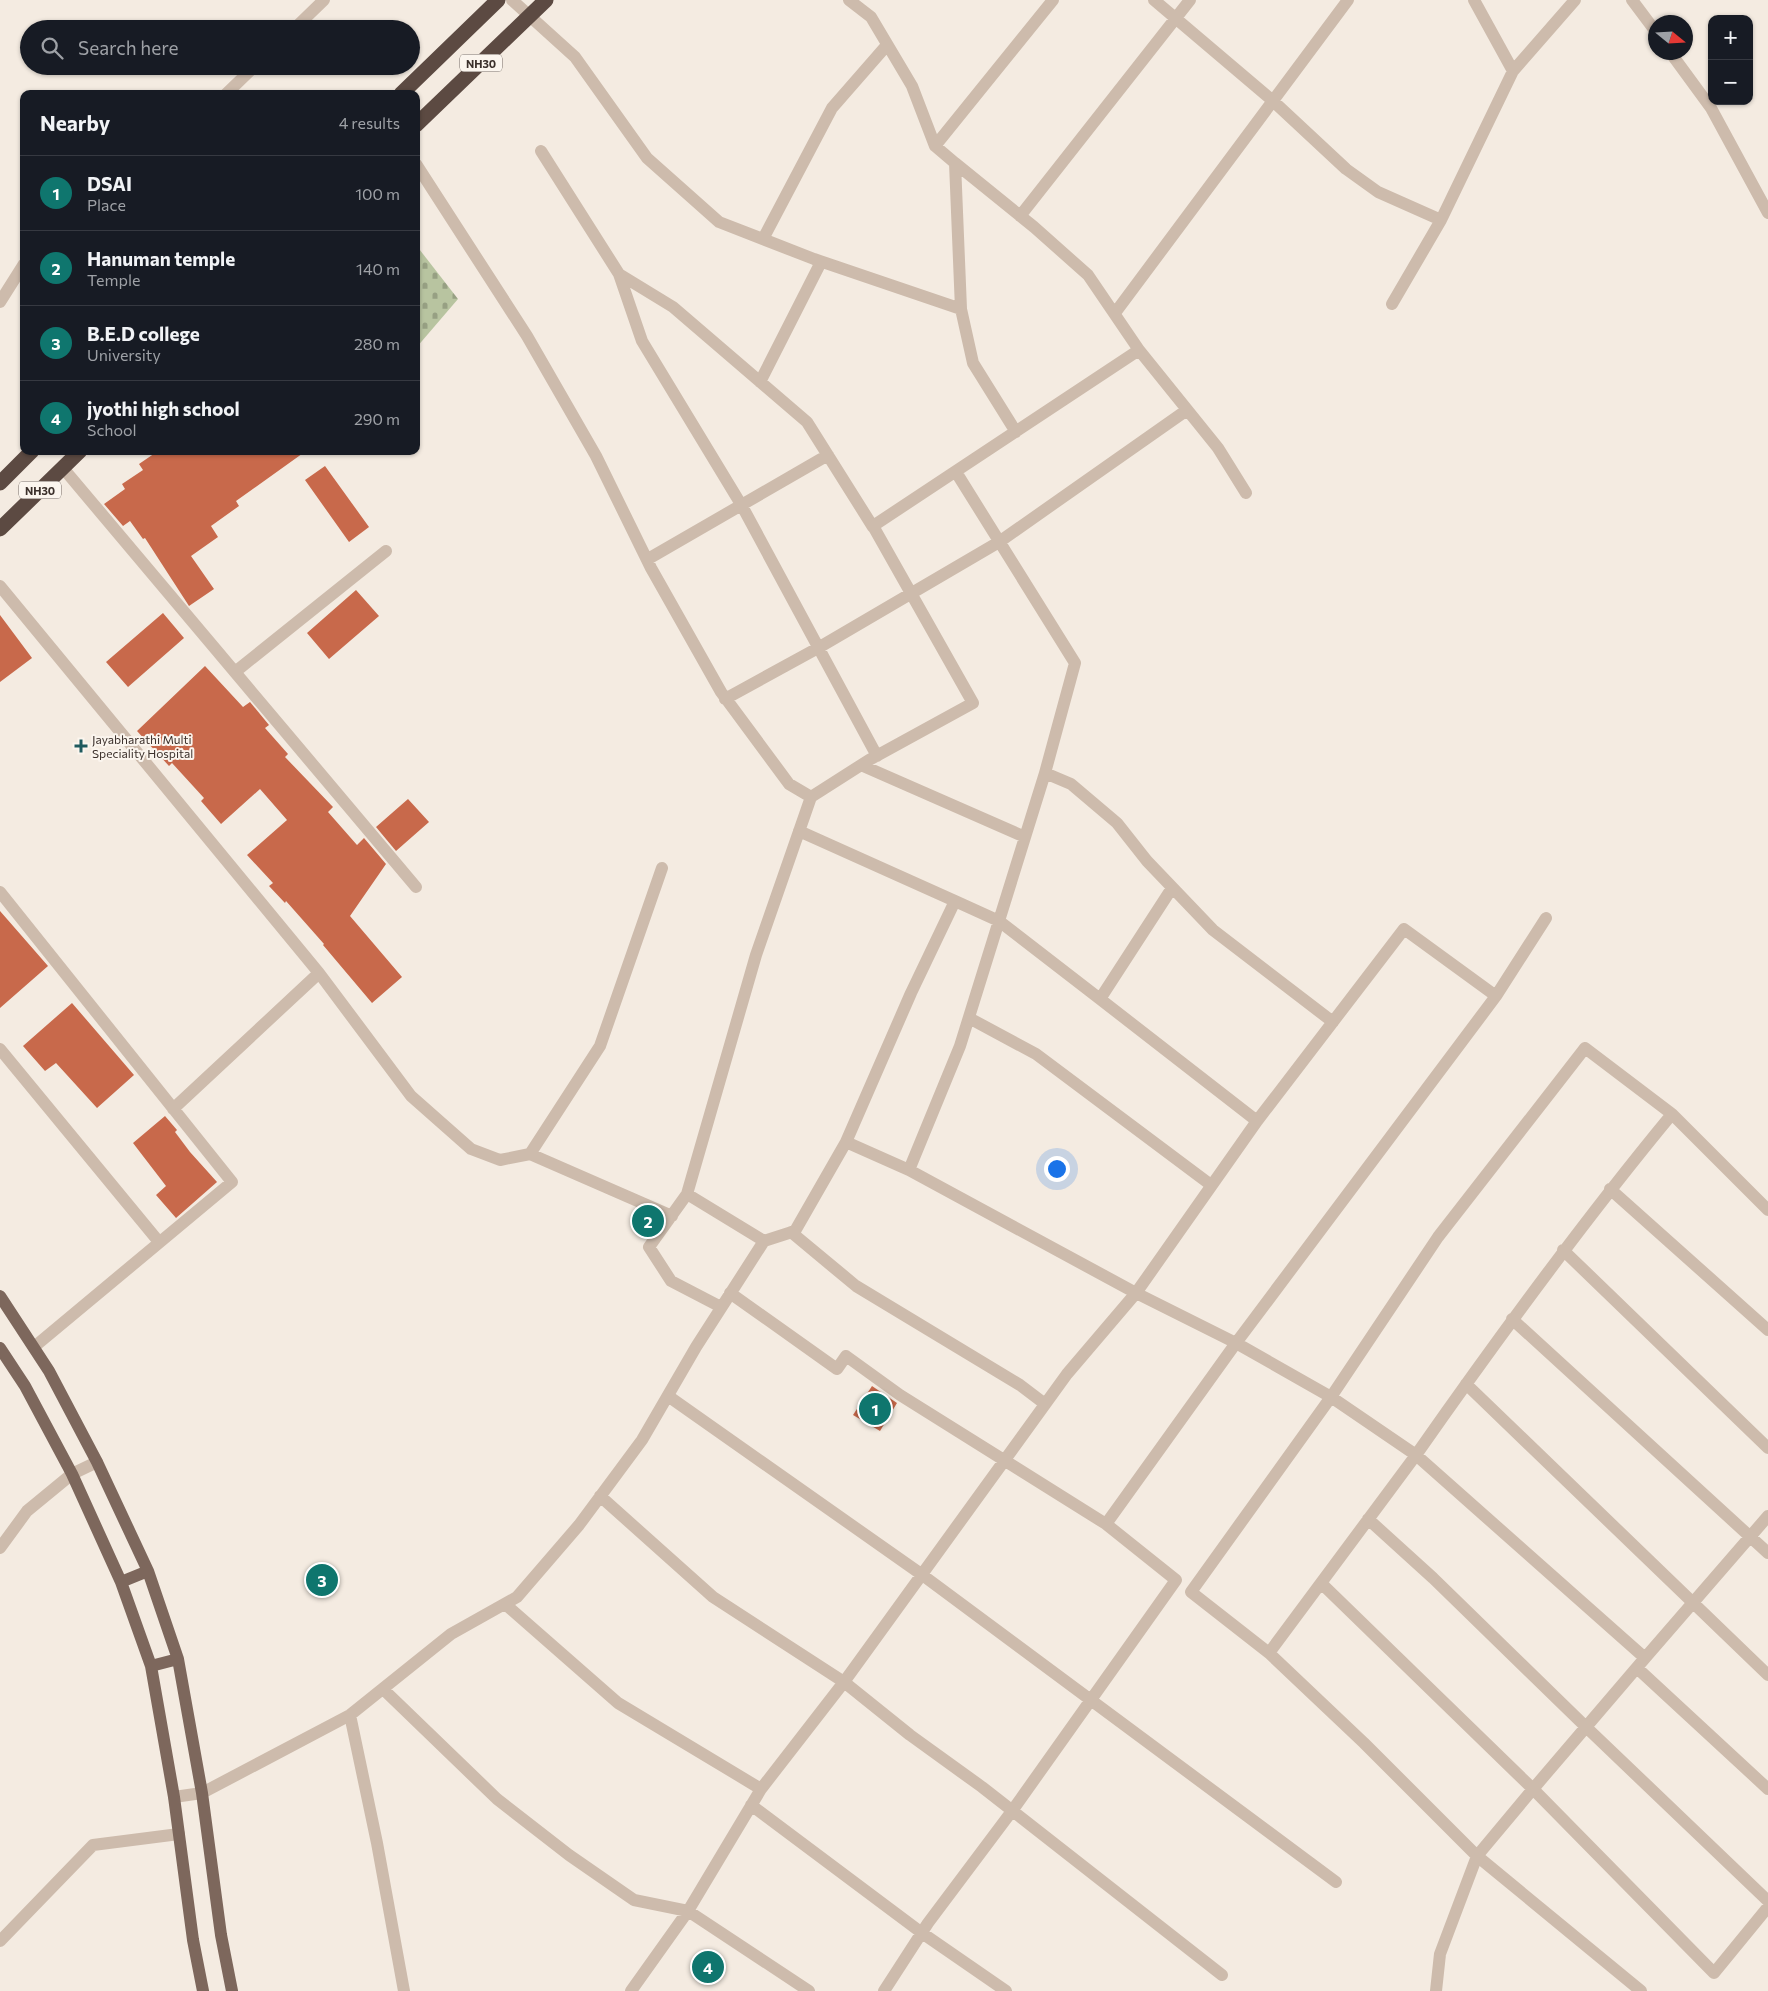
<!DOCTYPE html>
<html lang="en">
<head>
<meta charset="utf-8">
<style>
  :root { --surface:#171b24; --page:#242831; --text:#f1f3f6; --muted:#9ea1a6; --line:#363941; --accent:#0f766e }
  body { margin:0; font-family:Commissioner,sans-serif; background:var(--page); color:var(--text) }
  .controls { position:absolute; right:15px; top:15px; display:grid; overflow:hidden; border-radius:10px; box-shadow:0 1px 4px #0004 }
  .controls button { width:45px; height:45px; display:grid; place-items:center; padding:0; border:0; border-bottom:1px solid var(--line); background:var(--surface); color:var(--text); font:25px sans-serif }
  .compass { position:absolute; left:1648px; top:15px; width:45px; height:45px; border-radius:50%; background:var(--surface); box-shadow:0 1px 4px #0004; rotate:108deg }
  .you { position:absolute; left:1056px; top:1168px; width:18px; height:18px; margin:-12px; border:4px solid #fff; border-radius:50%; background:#1a73e8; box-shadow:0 0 0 8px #1a73e833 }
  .badge { display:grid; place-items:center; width:32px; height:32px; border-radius:50%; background:var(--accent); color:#fff; font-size:16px; font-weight:700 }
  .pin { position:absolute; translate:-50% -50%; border:2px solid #fff; box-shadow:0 1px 5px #0006 }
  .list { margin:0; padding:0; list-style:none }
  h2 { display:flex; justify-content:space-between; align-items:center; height:65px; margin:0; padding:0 20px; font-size:21px }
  h2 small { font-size:16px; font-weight:400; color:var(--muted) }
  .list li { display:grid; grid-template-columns:32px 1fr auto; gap:15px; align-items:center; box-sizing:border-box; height:75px; padding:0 20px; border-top:1px solid var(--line) }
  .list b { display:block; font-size:19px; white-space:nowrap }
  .list p { margin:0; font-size:16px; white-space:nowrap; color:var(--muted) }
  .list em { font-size:16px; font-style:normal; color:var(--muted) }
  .icon { flex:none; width:28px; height:28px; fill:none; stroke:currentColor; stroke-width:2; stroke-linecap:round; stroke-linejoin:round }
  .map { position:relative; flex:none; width:1768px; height:1991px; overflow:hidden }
  .search { position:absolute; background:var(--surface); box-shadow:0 1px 4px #0004; left:20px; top:20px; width:400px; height:55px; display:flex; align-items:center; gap:12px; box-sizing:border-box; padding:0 18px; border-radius:28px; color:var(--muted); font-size:19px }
  .panel { position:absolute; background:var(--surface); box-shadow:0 1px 4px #0004; left:20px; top:90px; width:400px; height:365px; border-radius:10px }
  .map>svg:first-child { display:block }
  .cemetery { fill:url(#cemetery-stones) }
  .building { fill:#c8694b }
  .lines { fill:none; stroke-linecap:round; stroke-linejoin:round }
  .minor { stroke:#cdbbac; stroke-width:12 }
  .major { stroke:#7d675c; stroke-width:12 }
  .highway { stroke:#5c4a42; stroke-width:15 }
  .poi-dot { fill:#1f5a5e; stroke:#fbf5ee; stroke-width:2 }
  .labels { text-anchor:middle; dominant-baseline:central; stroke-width:4; stroke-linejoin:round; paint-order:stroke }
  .shield { fill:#fbf5ee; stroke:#756b66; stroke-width:1 }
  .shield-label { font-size:11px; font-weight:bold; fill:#3b302b }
  .poi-label { font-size:12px; fill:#3b302b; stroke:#fbf5ee; text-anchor:start }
</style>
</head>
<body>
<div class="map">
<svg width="1768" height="1991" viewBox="0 0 1768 1991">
  <defs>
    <pattern id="cemetery-stones" width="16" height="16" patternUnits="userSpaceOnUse" patternTransform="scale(1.25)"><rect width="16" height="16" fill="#b8c4a0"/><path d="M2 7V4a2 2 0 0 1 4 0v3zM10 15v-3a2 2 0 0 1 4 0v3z" fill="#97a083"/></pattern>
  </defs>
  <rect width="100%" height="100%" fill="#f4ebe1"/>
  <path class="cemetery" d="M416 245 458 299 416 348Z"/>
  <path class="building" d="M158 451H306L236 501 239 506 211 526 218 537 191 556 214 589 189 606 145 538 143 539 130 521 123 526 104 504 125 489 122 484 143 470 139 464Z
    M325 466 369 527 349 542 305 480Z
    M356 590 379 616 329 659 307 633Z
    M163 613 184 638 128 687 106 662Z
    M0 615 32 658 0 682Z
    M205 666 243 707 250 702 269 725 265 728 288 754 285 757 333 807 328 812 357 845 364 838 386 864 350 916 402 977 372 1003 323 945 324 944 286 901 285 903 269 886 273 883 247 855 287 820 260 789 221 824 201 801 204 798 172 763 169 766 137 731Z
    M408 799 429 822 396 851 376 827Z
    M0 911 48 966 0 1008Z
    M72 1003 134 1075 97 1108 56 1063 45 1071 23 1046Z
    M165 1116 177 1130 175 1132 190 1152 217 1182 176 1218 156 1195 166 1186 133 1143Z
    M872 1386 897 1403 880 1431 853 1415Z"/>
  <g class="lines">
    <path class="minor" d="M849 0 871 17 912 86 935 146
      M1154 0 1273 101 1346 169 1378 192 1441 220 1513 71
      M1474 0 1513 71 1575 0
      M1632 0 1656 32
      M294 29 324 0
      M1670 52 1711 108 1768 213
      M226 94 255 66
      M541 151 619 274 673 307 807 422 873 527
      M955 163 935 146 1053 0
      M416 164 527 336 596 456 651 568 721 692 789 784 811 797
      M1020 216 1190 0
      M763 239 832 108 887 45
      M619 274 642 341 742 506 877 756
      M0 302 24 264
      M1392 304 1441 220
      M961 309 973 363 1016 432
      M1115 313 1348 0
      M1139 350 1218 448 1246 493
      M760 382 821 262
      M63 468 416 887
      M956 472 1075 663 1045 773 1071 784 1117 823 1147 861 1213 930 1333 1022
      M648 559 828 455
      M0 586 319 973 173 1109
      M235 672 386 551
      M725 699 818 648 999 542 1187 410
      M861 765 1025 837
      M799 831 955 901
      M662 868 600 1046 530 1154 672 1216
      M0 892 232 1182 34 1347
      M319 973 411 1096 471 1149 500 1160 530 1154
      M1100 999 1257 1121 1136 1293 1067 1374 844 1682 910 1735 982 1787 1222 1975
      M969 1018 1036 1054 1211 1185
      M0 1049 159 1242
      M1672 1114 1768 1210
      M1257 1121 1404 929 1496 996
      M846 1142 911 993 955 901 999 921 1100 999 1172 888
      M909 1170 960 1046 1045 773
      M1610 1189 1768 1330
      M687 1194 649 1247 671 1281 721 1307
      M791 1232 856 1286 1020 1385 1045 1404
      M764 1241 795 1231 846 1142 909 1170 1136 1293 1236 1343 1106 1524
      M1563 1250 1768 1448
      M730 1293 837 1369 846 1356 900 1395 1106 1524 1176 1580 1012 1811 928 1923 884 1991
      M1512 1319 1768 1553
      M1466 1384 1768 1675
      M668 1396 921 1574 1336 1882
      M600 1496 713 1597 844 1682 761 1789 688 1911 631 1991
      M1368 1519 1433 1578 1586 1727 1645 1658 1416 1455 1269 1653 1364 1743 1477 1856 1440 1954 1436 1991
      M0 1548 27 1511 72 1474 97 1462
      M1321 1583 1533 1789 1586 1727 1768 1901
      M505 1604 618 1703 761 1789
      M1269 1653 1191 1592 1331 1397 1438 1237 1585 1048 1672 1114C1581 1224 1498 1338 1416 1455L1331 1397 1236 1343 1496 996 1546 918
      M1645 1658 1768 1516
      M1637 1668 1768 1789
      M383 1689 497 1799 569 1855 634 1900 688 1911 809 1991
      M350 1715 377 1843 404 1991
      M174 1797 202 1793 350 1715 451 1634 517 1597 579 1525 642 1440 696 1347 764 1241 687 1194 756 955 811 797 869 760 973 703 873 526 1139 350 1088 275 1034 227 955 163 961 309 814 259 719 222 647 158 575 57 512 0
      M751 1805 922 1933 1006 1991
      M0 1941 93 1845 179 1834
      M1641 1991 1477 1856 1533 1789 1714 1973 1768 1907"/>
    <path class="major" d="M0 1296 49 1371 97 1462 148 1571 178 1659 202 1793 221 1935 232 1991
      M0 1348 25 1386 72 1474 121 1582 151 1666 174 1797 193 1940 203 1991
      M121 1582 148 1571
      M151 1666 178 1659"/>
    <path class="highway" d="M401 94 498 0
      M416 125 546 0
      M0 483 32 451
      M0 529 80 451"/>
  </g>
  <path class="poi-dot" d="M78.5 738.5h5v5h5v5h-5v5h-5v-5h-5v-5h5z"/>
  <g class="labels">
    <g class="shield">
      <rect x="460" y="54.5" width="42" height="17" rx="4"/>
      <rect x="19" y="481.5" width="42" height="17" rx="4"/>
    </g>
    <g class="shield-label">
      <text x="481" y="63">NH30</text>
      <text x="40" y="490">NH30</text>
    </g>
    <g class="poi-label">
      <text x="92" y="739">Jayabharathi Multi<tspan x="92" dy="14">Speciality Hospital</tspan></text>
    </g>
  </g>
</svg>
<div class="controls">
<button>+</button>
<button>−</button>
</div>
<svg class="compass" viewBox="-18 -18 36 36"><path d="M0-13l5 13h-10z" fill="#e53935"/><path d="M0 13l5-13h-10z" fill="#9ea1a6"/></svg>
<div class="you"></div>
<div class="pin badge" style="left:875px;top:1409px">1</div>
<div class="pin badge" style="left:648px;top:1221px">2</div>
<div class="pin badge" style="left:322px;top:1580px">3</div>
<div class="pin badge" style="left:708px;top:1967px">4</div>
<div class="search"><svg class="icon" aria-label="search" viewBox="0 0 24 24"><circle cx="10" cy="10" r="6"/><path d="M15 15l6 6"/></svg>Search here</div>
<section class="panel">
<h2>Nearby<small>4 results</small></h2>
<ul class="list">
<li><span class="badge">1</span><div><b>DSAI</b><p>Place</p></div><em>100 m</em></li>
<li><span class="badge">2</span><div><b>Hanuman temple</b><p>Temple</p></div><em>140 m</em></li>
<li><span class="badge">3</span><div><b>B.E.D college</b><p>University</p></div><em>280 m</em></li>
<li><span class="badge">4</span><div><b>jyothi high school</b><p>School</p></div><em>290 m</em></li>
</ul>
</section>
</div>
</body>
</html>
